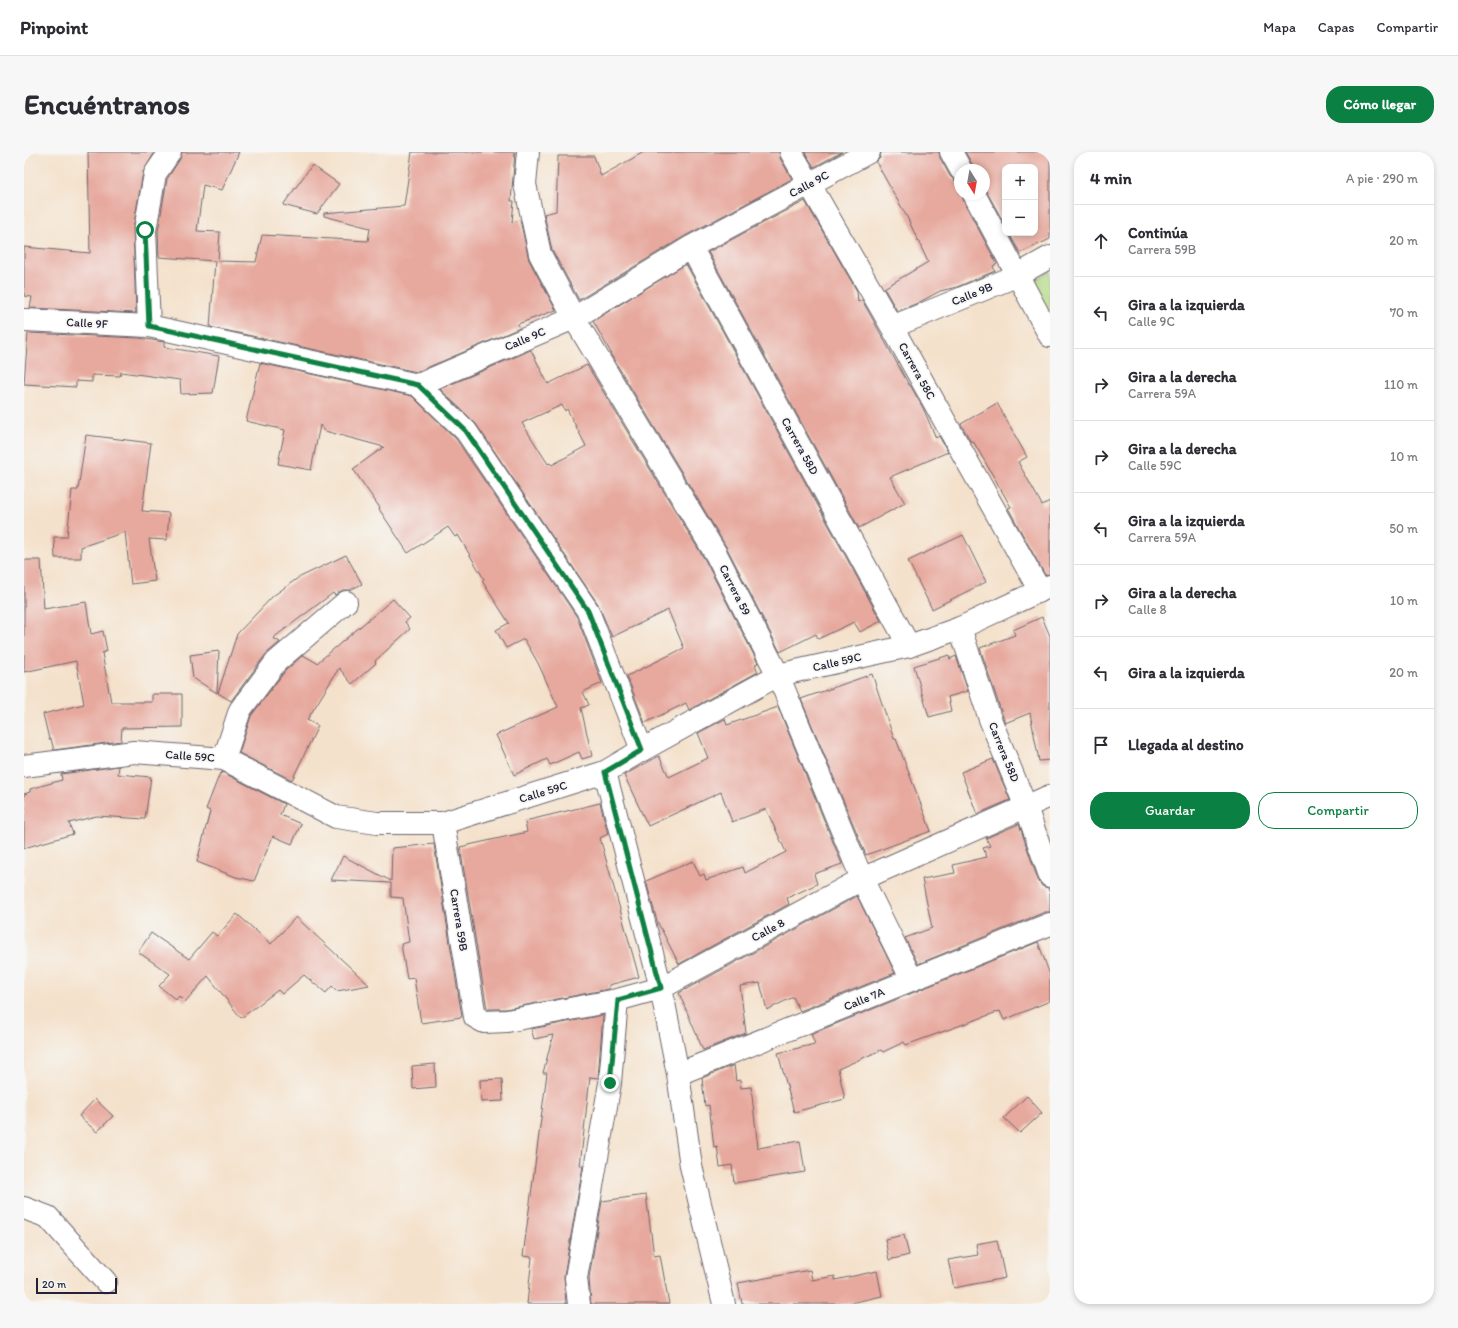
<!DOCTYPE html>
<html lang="es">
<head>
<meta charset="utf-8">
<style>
  :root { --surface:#fff; --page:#f7f7f7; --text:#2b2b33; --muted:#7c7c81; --line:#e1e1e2; --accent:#0b8043 }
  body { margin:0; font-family:Itim,sans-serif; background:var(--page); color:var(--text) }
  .controls { position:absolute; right:12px; top:12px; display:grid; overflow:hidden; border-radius:8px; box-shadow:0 2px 6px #0003 }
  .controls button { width:36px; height:36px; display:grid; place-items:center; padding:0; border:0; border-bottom:1px solid var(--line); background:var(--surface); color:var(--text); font:20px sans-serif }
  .compass { position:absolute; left:930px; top:12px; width:36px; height:36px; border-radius:50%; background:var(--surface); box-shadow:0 2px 6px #0003; rotate:169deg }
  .scale { position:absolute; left:12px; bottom:10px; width:81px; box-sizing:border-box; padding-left:4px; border:2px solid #22223b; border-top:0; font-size:11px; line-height:14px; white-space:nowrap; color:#22223b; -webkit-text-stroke:3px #f6f6f2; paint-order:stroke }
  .stop { position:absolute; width:12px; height:12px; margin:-9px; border:3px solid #0b8043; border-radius:50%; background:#fff }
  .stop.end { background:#0b8043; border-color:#fff; box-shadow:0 1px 4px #0008 }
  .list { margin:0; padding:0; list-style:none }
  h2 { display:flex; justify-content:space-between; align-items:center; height:52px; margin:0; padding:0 16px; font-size:17px }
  h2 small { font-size:13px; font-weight:400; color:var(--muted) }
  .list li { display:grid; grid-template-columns:26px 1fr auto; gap:12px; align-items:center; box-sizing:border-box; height:72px; padding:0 16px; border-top:1px solid var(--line) }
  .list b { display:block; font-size:15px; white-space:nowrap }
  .list p { margin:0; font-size:13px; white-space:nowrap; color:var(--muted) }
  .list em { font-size:13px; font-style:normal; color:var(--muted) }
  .actions { display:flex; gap:8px; padding:12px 16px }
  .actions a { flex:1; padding:9px 0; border:1px solid var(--accent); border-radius:16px; text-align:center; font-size:14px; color:var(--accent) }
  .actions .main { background:var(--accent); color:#fff }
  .icon { flex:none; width:22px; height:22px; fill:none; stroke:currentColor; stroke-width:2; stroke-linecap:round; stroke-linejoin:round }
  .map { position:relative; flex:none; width:1026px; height:1152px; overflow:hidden; border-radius:16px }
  header { display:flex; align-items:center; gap:24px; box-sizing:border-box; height:56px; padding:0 20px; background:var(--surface); border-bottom:1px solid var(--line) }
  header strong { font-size:19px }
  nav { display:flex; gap:22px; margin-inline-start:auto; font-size:14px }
  .intro { display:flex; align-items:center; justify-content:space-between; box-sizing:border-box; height:96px; padding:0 24px }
  h1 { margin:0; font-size:28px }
  .button { padding:10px 18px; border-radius:16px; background:var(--accent); color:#fff; font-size:14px; font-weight:700 }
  main { display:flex; gap:24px; padding:0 24px }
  aside { flex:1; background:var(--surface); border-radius:16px; box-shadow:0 2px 6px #0003 }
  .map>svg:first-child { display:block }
  .green { fill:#b1d883; stroke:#6a7d5f }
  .building { fill:#e7a89d; fill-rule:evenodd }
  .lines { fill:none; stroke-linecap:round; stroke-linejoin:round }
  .street-casing { stroke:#6c656d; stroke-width:24 }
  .secondary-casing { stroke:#6c656d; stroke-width:24 }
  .street { stroke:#fff; stroke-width:22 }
  .secondary { stroke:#fff; stroke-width:22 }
  .route { stroke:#0b8043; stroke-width:5 }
  .labels { text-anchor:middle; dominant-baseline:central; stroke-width:3.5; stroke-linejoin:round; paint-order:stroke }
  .street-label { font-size:12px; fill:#22223b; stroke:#f6f6f2 }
</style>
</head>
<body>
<header>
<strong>Pinpoint</strong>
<nav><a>Mapa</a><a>Capas</a><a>Compartir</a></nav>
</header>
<div class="intro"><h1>Encuéntranos</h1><a class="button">Cómo llegar</a></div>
<main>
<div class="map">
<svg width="1026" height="1152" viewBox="0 0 1026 1152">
  <rect width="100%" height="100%" fill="#f6f6f2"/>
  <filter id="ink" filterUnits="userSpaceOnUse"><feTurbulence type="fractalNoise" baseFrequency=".025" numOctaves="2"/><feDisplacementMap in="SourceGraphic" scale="8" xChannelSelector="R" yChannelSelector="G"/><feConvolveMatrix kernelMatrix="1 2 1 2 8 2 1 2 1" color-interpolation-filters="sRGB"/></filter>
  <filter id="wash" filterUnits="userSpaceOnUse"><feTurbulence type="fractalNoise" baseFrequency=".012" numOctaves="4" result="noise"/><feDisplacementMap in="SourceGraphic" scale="16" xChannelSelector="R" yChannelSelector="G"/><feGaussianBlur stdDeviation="0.9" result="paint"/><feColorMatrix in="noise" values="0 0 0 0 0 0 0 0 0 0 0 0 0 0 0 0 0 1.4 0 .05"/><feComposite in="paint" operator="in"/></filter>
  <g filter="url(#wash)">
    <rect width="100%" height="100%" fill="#f4e1cb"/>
    <path class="green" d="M1026 119V177L1001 134Z"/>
    <g id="blocks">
      <path class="building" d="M64 0H131L119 20 109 76 112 161 6 156 8 145 0 144V95L66 101Z
        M158 0H215L198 38 179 33 173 79 196 80 194 109 232 110 238 83 344 89 346 76 300 64V61L380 54 388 0H491L487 49H490L488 70 496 68 505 108 532 158 494 172 496 176 393 220 186 175 191 109 135 105 134 79 143 27 156 7Z
        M620 0H755L756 6 768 27 661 84 555 148 528 98 520 62 532 59 534 4H570L577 24Z
        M781 0H818L790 15Z
        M857 0H915L916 6 926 24 930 28 936 30V42H938L939 48 973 112 969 114 971 119 933 135 916 139 894 151 873 159 860 136 904 110 883 65 852 10 856 6Z
        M941 0H1026V87L996 101 985 81H1011V15H981V73L960 35V18H949L948 12Z
        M288 13 315 32 293 62 259 53Z
        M781 49 833 139 834 150 838 148 885 233H886L899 256 912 286 915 284 924 300 866 325 881 351 835 376 684 100Z
        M662 112 857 469 836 480 830 470 794 487 792 482 756 500 703 396 586 201H587L569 169Z
        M4 181 115 186 140 190V195L195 204 189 241 157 242 156 228 97 220 96 224 68 223V230L52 229V235L0 232Z
        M507 198 524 232 563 213 681 408 734 511 731 513 734 520 665 558 662 551 621 571 603 524 660 496 644 458 588 485 574 452 452 272 416 237ZM538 253 541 259 543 257 562 294 528 313 526 311 524 312 498 271Z
        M236 211 388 244 432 287 553 465 578 531 559 540 565 553 557 556 568 604 558 607 555 600 526 613 523 607 490 623 472 583 534 555 514 511 500 487 482 496 472 478 485 471 458 429 460 427 434 383 431 385 424 375 384 401 355 357 356 356 329 317 360 295 301 279 296 273 287 318 254 312 261 278 222 269Z
        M973 251 1003 305 994 310 1018 353 1026 349V422L1021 423 984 356 987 355 949 289 947 290 937 272Z
        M62 283 127 291 118 359 145 361 143 388 125 387 131 429 107 432 101 380 57 395V406H31L30 385H43L48 338H54Z
        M939 383 962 430 908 457 884 409Z
        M322 403 338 432 326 438H319L311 443 309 441 249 486 256 490 242 502 207 549 194 541 213 482 249 444 274 426Z
        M0 408H17L20 457 62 450 67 482 79 479 83 499 78 501 87 550H128V542H158V575L98 576 97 589 30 598 27 587H25L19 562 60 552 52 509 0 520Z
        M369 447 386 466 381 470 386 477 351 509 352 511 328 532 315 516 283 568 294 574 268 628 215 601 227 564 261 519 279 503 293 511Z
        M1018 465 1026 484V608L1015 609 1006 561 981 571 956 496 991 483 989 478Z
        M195 499 193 541 169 526 166 503Z
        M925 503 926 507 932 504 944 539 924 545 927 559 905 565 890 514Z
        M848 522 870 587H872L907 679 842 703 777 547Z
        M754 555 818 712 790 722 793 732 763 746 765 752 655 812 633 769 622 729 669 709 676 724 680 722 682 728 719 715 721 721 762 700 742 657 708 670 697 640 624 674 600 623 635 604 645 625 684 606 674 581 701 567 703 573Z
        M969 607 986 648 953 662 937 620Z
        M95 614 94 622 127 625 121 667 72 664 45 671 49 682 0 696V642L6 640V637L38 628 37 622Z
        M198 620 260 652 256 663 277 672 268 692 249 684 230 729 212 725 173 710 186 659 182 657 196 621 197 622Z
        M576 651 584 682 576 686 615 825 585 833V837L482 857H463L436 695 503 680 501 669Z
        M995 672 1014 728 1018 734 1024 736 1026 742V760H1021L894 812 881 786 908 776 898 727 931 721 929 713 963 705 959 696 966 694 962 686Z
        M410 692 438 865 397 871 390 826 383 827 377 792 385 790 379 746 367 745V731L307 728 319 704 367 729 368 696Z
        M833 744 871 821 776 859 769 845 743 858 736 831 716 834 722 881 679 898 655 841Z
        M213 762 247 792 272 765 345 833 313 839 308 834 302 841 280 823 258 842 254 838 217 866 184 824 161 850 155 844 152 848 135 834 146 822 114 800 127 781 165 807 188 780 193 784Z
        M1014 790 1026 823V849L980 868 976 859 882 893 880 890 859 900 857 898 814 917 821 947 770 960 754 901 791 892 787 882Z
        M579 863 574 926 566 925 556 1014H559L540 1124 542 1152H503L508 1105 499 1104 523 921H519L529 883 510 887 507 877Z
        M411 912 412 935 389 937 388 914Z
        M710 913 712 929 716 928 717 936 727 935 734 996 776 989 781 1020 710 1031 708 1013 696 1015 693 994 690 995 685 953 681 954 678 926Z
        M478 927 479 949 457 950 456 928Z
        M1003 944 1018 961 996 981 980 966Z
        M71 947 89 964 73 980 55 964Z
        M622 1043 630 1104 636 1103 645 1152H567L565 1126 578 1049Z
        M880 1083 885 1103 865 1108 861 1087Z
        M973 1088 981 1126 930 1136 924 1108 954 1103 952 1092Z
        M786 1118 788 1128 811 1124V1128L853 1119 858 1144 822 1152H718L714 1131Z"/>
    </g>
  </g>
  <g filter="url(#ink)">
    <use href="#blocks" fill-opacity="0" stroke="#6c656d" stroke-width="1"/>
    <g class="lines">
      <g class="street-casing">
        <path id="street" d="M504 0 501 32 516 102 550 166 692 402 754 523 838 727 888 828
          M767 0 868 175 1016 439
          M927 0 937 18
          M950 42 1026 184
          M667 95 885 494
          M0 168 125 174 394 233 550 166 667 95 845 0
          M125 174 121 78 131 22 146 0
          M868 175 992 124 1026 105
          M394 233 442 279 564 459 618 598
          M936 476 966 567 1002 655 1026 724
          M200 607 216 558 252 510 322 450
          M581 620 637 836 654 922 667 1014 700 1152
          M419 671 451 865 460 870 483 869 593 848 637 836 838 727 1026 644
          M654 922 1026 772
          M0 1056 24 1065 82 1130
          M555 1152 552 1126 586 931 593 848"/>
      </g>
      <g class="secondary-casing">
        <path id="secondary" d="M0 614 110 600 200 607 312 665 353 671H419L581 620 618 598 754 523 885 494 936 476 1026 434"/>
      </g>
      <use href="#street" class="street"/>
      <use href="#secondary" class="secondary"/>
    </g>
  </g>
  <g class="lines" filter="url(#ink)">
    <path class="route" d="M121 78 125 174 394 233 442 279 564 459 618 598 581 620 637 836 594 848 586 931"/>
  </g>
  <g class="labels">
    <g class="street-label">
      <text transform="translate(785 32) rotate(-28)">Calle 9C</text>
      <text transform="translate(948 142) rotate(-22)">Calle 9B</text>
      <text transform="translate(63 171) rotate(3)">Calle 9F</text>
      <text transform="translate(501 187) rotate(-23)">Calle 9C</text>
      <text transform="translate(893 219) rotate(61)">Carrera 58C</text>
      <text transform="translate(776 294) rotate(61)">Carrera 58D</text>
      <text transform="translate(711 438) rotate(63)">Carrera 59</text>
      <text transform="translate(813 510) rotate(-13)">Calle 59C</text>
      <text transform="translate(980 600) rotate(68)">Carrera 58D</text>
      <text transform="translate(166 604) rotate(4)">Calle 59C</text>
      <text transform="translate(519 640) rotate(-17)">Calle 59C</text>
      <text transform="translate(435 768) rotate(81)">Carrera 59B</text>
      <text transform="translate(744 778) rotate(-28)">Calle 8</text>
      <text transform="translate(840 847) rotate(-22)">Calle 7A</text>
    </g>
  </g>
</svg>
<div class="controls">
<button>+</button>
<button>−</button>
</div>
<svg class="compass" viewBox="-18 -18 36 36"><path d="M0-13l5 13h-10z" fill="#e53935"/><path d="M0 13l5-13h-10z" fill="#7c7c81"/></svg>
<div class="scale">20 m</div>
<div class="stop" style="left:121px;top:78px"></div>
<div class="stop end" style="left:586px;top:931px"></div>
</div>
<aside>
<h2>4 min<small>A pie · 290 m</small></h2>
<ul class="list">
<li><svg class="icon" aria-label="ahead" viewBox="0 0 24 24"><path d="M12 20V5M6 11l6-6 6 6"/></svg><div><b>Continúa</b><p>Carrera 59B</p></div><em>20 m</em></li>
<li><svg class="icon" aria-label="left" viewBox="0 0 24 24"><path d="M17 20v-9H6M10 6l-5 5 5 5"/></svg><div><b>Gira a la izquierda</b><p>Calle 9C</p></div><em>70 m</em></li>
<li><svg class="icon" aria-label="right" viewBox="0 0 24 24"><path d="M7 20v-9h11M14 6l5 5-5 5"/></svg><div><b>Gira a la derecha</b><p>Carrera 59A</p></div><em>110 m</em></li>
<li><svg class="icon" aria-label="right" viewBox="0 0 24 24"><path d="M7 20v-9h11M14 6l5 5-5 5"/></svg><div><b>Gira a la derecha</b><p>Calle 59C</p></div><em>10 m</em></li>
<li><svg class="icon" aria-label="left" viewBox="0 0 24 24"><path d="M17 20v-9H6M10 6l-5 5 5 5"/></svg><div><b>Gira a la izquierda</b><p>Carrera 59A</p></div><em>50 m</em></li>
<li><svg class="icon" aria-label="right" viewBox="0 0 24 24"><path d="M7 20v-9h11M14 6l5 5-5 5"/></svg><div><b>Gira a la derecha</b><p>Calle 8</p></div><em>10 m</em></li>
<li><svg class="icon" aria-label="left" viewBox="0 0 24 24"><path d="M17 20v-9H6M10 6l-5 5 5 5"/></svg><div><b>Gira a la izquierda</b></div><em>20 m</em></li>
<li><svg class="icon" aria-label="arrive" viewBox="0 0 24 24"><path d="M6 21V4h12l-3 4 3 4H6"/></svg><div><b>Llegada al destino</b></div></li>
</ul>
<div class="actions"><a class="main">Guardar</a><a>Compartir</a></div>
</aside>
</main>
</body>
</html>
